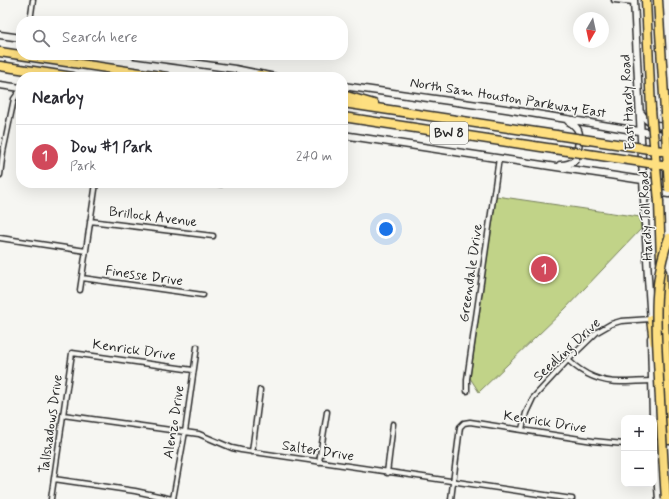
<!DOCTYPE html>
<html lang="en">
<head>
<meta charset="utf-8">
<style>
  :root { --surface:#fff; --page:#f7f7f7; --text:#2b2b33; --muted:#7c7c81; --line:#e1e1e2; --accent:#d1495b }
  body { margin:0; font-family:Mynerve,sans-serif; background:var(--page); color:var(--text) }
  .controls { position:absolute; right:12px; bottom:12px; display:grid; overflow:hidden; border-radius:8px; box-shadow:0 4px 16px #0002 }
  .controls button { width:36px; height:36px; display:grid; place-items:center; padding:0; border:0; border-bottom:1px solid var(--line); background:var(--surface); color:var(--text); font:20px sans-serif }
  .compass { position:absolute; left:573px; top:12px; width:36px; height:36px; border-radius:50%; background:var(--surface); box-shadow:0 4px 16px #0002; rotate:189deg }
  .you { position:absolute; left:386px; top:229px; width:14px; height:14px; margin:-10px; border:3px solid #fff; border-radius:50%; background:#1a73e8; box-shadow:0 0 0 6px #1a73e833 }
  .badge { display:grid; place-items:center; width:26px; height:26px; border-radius:50%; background:var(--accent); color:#fff; font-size:13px; font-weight:700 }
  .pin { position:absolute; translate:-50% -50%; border:2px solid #fff; box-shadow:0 1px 4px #0006 }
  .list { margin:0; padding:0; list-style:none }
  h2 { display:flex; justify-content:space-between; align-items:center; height:52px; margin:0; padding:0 16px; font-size:17px }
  h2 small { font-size:13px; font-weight:400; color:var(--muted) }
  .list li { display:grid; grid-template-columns:26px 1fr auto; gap:12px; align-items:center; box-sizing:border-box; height:64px; padding:0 16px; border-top:1px solid var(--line) }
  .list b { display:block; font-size:15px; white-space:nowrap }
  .list p { margin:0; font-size:13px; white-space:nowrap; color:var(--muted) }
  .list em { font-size:13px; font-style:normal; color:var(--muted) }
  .icon { flex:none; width:22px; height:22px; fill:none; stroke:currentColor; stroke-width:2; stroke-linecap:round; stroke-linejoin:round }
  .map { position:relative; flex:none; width:669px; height:499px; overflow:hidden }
  .search { position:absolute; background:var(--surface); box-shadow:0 4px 16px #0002; left:16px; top:16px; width:332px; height:44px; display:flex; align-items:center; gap:10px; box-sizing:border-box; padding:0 14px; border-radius:16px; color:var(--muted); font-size:15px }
  .panel { position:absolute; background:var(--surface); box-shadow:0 4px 16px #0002; left:16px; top:72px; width:332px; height:116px; border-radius:16px }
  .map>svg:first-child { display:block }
  .green { fill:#c1d388; stroke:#767f5a }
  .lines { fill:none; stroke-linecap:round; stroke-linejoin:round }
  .street-casing { stroke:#2b2b2b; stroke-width:7 }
  .secondary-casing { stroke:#2b2b2b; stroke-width:9 }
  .highway-casing { stroke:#2b2b2b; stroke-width:11 }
  .street { stroke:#f6f6f2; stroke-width:4 }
  .secondary { stroke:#f6f6f2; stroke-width:6 }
  .highway { stroke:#fedf80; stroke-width:8 }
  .highway-bridge-casing { stroke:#2b2b2b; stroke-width:11; stroke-linecap:butt }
  .highway-bridge { stroke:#fedf80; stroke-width:8 }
  .labels { text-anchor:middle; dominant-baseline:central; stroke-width:3; stroke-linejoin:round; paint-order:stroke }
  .shield { fill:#f6f6f2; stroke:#686867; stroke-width:1 }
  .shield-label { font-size:13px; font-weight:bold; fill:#2b2b2b }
  .street-label { font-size:14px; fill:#2b2b2b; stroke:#f6f6f2 }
</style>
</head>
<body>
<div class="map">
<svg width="669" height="499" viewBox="0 0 669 499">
  <rect width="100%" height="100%" fill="#f6f6f2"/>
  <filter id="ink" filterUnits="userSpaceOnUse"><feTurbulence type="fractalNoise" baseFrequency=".025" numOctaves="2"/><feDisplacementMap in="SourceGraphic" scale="8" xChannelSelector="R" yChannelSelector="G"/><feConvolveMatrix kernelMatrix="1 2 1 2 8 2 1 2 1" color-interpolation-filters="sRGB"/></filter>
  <g filter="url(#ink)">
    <path class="green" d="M496 196 640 217 641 229 565 309 479 392 470 378Z"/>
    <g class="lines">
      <g class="street-casing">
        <path id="street" d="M614 0 634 2
          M30 21 33 0
          M0 175 3 152 14 99 21 89
          M213 183 221 184
          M90 221 213 236
          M0 238 86 251
          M82 278 203 295
          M80 290 96 183
          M568 360C584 375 601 383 624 382 633 382 642 381 652 381
          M467 391V379L499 158
          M63 415 199 434 232 448 241 450 572 499
          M522 429 526 413 533 398 568 360 597 332 611 324 621 321 651 319
          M252 452 260 390
          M319 462 327 412
          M387 473 393 424
          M54 479 135 491 172 499
          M51 499 72 353 193 370
          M173 499 185 432 197 347
          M451 499 460 427 464 423 470 422 593 441 624 444"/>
      </g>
      <g class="secondary-casing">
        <path id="secondary" d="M634 0 648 278 651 322
          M0 35 21 38
          M134 55 235 69 275 77
          M0 85 21 88
          M343 86 506 109 669 136
          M641 113C648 124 656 127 669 125
          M343 135 669 184
          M560 165C565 165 571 164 575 160 577 157 577 152 578 148 580 135 581 128 568 121
          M644 199C654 191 657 192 669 194
          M651 338 653 418
          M654 442 659 499"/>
      </g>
      <g class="highway-casing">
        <path id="highway" d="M646 0 651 109
          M658 0 665 112
          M0 52 167 77
          M0 66 73 77
          M259 75 268 77
          M343 95 374 104
          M343 103 556 135
          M343 117 554 149
          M659 202 661 261
          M662 272 669 431
          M651 319 654 342
          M667 427 669 440"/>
      </g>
      <use href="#street" class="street"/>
      <use href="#secondary" class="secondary"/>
      <use href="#highway" class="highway"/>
      <g class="highway-bridge-casing">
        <path id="highway-bridge" d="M651 109 659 202
          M665 112 669 188
          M556 135 669 152
          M554 149 669 166
          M666 499C663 459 661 420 659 380 657 333 651 283 669 238"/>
      </g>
      <use href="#highway-bridge" class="highway-bridge"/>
    </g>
  </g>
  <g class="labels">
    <rect class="shield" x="430" y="122" width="38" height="22" rx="3"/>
    <g class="shield-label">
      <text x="449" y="133">BW 8</text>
    </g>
    <g class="street-label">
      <text transform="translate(508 98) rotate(9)">North Sam Houston Parkway East</text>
      <text transform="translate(628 102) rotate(-93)">East Hardy Road</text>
      <text transform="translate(646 216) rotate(-93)">Hardy Toll Road</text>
      <text transform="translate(153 217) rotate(7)">Brillock Avenue</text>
      <text transform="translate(471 273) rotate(-82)">Greendale Drive</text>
      <text transform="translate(144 276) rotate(8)">Finesse Drive</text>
      <text transform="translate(134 350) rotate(8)">Kenrick Drive</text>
      <text transform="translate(567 350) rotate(-43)">Seedling Drive</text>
      <text transform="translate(174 422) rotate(-81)">Alenzo Drive</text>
      <text transform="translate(545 422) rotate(9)">Kenrick Drive</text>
      <text transform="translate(51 424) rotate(-82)">Tallshadows Drive</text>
      <text transform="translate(318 451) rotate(9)">Salter Drive</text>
    </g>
  </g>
</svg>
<div class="controls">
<button>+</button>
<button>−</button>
</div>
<svg class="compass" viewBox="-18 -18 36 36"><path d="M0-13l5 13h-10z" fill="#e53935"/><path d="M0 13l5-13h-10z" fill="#7c7c81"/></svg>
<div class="you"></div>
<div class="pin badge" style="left:544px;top:269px">1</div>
<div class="search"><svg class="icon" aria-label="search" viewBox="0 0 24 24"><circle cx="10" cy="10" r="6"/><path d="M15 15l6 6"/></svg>Search here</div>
<section class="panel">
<h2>Nearby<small></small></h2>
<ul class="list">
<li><span class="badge">1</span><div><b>Dow #1 Park</b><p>Park</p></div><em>240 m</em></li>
</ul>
</section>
</div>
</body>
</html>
